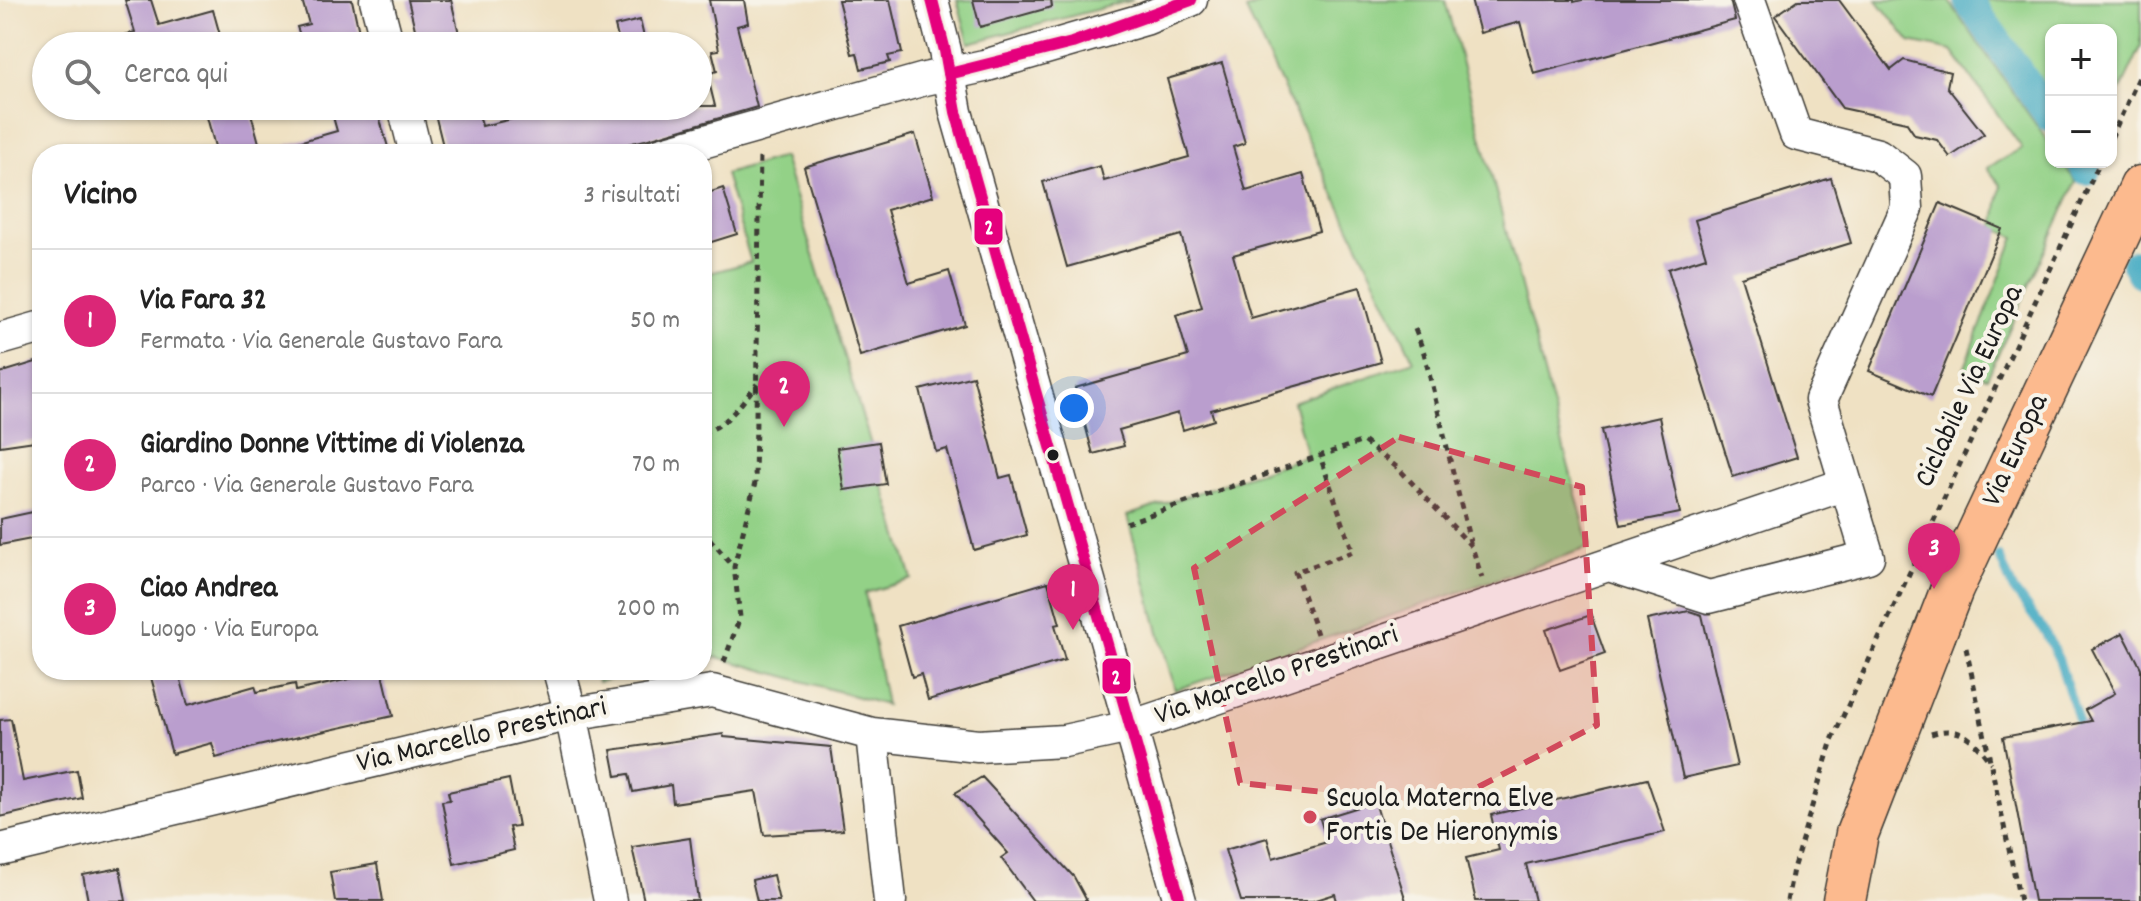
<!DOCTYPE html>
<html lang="it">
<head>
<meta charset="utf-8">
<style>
  :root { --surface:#fff; --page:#f6f6f6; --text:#222; --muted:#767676; --line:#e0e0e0; --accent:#db2777 }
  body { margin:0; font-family:Dekko,sans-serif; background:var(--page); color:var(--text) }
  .controls { position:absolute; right:24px; top:24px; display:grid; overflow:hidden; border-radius:16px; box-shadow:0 2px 6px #0004 }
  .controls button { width:72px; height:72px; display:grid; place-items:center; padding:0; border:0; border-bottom:2px solid var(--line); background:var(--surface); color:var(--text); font:40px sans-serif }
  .you { position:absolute; left:1074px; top:408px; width:28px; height:28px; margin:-20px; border:6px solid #fff; border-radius:50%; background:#1a73e8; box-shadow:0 0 0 12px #1a73e833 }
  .badge { display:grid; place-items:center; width:52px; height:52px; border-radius:50%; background:var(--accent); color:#fff; font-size:26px; font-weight:700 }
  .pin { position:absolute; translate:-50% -66px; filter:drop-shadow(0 2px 4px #0008) }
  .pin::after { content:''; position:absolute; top:42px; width:28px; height:24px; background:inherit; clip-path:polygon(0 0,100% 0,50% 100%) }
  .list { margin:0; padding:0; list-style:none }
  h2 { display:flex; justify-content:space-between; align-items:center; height:104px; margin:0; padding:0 32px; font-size:34px }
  h2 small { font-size:26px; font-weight:400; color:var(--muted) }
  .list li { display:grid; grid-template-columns:52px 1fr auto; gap:24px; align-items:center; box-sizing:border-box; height:144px; padding:0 32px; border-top:2px solid var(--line) }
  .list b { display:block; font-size:30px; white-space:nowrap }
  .list p { margin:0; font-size:26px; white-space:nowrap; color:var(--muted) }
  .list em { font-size:26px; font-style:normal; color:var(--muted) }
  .icon { flex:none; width:44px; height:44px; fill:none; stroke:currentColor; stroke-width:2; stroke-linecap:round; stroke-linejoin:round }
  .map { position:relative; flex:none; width:2141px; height:901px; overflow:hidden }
  .search { position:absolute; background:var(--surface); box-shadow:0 2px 6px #0004; left:32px; top:32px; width:680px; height:88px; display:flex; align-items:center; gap:20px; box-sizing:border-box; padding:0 28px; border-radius:44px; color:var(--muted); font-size:30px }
  .panel { position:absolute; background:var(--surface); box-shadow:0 2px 6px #0004; left:32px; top:144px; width:680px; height:536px; border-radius:32px }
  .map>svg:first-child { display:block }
  .green { fill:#93d187; stroke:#587652; stroke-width:2 }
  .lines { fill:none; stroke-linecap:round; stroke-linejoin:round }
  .stream { stroke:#43aac3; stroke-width:9 }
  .canal { stroke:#43aac3; stroke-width:30 }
  .building { fill:#ba9ece }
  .minor-casing { stroke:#3c3a35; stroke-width:35 }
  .major-casing { stroke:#3c3a35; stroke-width:45 }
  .path { stroke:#3c3a35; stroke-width:5; stroke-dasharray:6 6; stroke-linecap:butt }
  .minor { stroke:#fff; stroke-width:32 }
  .major { stroke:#fcba8e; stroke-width:42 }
  .bus-1-casing { stroke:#f7f3e8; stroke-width:18 }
  .bus-1 { stroke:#e5007d; stroke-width:12 }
  .marked { fill:#d1495b; fill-opacity:0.2; stroke:#d1495b; stroke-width:6; stroke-dasharray:16 10; stroke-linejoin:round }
  .bus-dot { fill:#1c1c1c; stroke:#f7f3e8; stroke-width:3 }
  .poi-dot { fill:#d1495b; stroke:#f7f3e8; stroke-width:3 }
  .labels { text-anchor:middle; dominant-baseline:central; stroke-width:8; stroke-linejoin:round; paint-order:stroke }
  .street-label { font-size:30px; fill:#1c1c1c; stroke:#f7f3e8 }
  .poi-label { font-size:30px; fill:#1c1c1c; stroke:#f7f3e8; text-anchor:start }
  .line-badge { stroke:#f7f3e8; stroke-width:3 }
  .badge-label { font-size:22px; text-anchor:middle; font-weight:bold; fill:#fff }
</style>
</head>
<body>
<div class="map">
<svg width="2141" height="901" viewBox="0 0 2141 901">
  <rect width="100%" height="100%" fill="#f7f3e8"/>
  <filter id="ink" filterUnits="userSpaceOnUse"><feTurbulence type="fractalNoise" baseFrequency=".0125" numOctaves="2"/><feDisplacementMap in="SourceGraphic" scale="16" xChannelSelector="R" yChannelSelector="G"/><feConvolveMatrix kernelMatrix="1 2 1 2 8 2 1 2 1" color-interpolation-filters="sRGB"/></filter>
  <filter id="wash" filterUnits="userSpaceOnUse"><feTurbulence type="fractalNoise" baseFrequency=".006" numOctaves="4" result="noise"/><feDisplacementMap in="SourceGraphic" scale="32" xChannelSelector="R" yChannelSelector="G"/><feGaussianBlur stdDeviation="1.8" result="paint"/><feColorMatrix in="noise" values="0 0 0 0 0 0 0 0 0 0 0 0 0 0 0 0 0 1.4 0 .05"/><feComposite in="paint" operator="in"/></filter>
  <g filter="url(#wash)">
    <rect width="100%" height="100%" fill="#efe1c3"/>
    <path class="green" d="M957 0H1133L969 43Z
      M1270 0H1445L1590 547 1175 690 1127 516 1307 456 1293 402 1414 361 1246 10Z
      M1877 0H1948L2051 146V162H2062L2076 182 1987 378 1964 369 2015 237 1994 228 2001 185 1987 168 2022 148 1952 51 1910 42Z
      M1983 0H2141V47L2111 111V30H2051V100Z
      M783 157 912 579 865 593 886 705 717 657 702 660V275L751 262 725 174Z
      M595 670H654L598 682Z"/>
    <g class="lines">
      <path class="stream" d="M1999 556 2013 589 2045 632 2059 660 2082 733"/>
      <path class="canal" d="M1968 0 2051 118
        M2082 162 2086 170
        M2136 264 2141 273"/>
    </g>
    <g id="blocks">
      <path class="building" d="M125 0H151L159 25 213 10 223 46H111L110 39 135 32Z
        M302 0H352L362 46H304L297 27 309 24Z
        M408 0H451L462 46H419Z
        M709 0H744L748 23 737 26 757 107 645 140 584 154H445L433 106H477L482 126 568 106H715L707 74 717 71 712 51 719 50Z
        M838 0H890L902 53 888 56 890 62 861 69 857 53 852 54Z
        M973 0H1051L1052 7 980 27Z
        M1471 0H1574V2L1582 0H1730L1735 20 1534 74 1520 22 1480 33Z
        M1798 0H1839L1891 70 1904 60 1950 72 1947 87 1984 134 1950 157 1937 140 1915 135 1906 122 1842 108 1775 16Z
        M640 20 646 46H620L615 26Z
        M1222 63 1245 143 1233 147 1246 191 1303 174 1319 231 1233 255 1251 318 1360 287 1381 362 1211 410 1214 420 1183 430 1178 413 1119 430 1124 446 1093 454 1075 388 1188 356 1176 315 1202 307 1181 235 1067 267 1043 182 1100 166 1104 181 1189 157 1167 79Z
        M204 106H249L262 154H217Z
        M330 106H376L390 154H282L281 147 337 131Z
        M915 134 933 196 887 210 909 283 949 271 965 325 860 356 804 167Z
        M1831 178 1851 243 1741 277 1797 457 1733 477 1668 269 1706 257 1695 220Z
        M723 188 737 234 702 245V195Z
        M1940 203 2002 229 1931 397 1869 371Z
        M39 361 42 375V440L0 446V373Z
        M973 376 1000 478 1011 475 1027 535 974 550 947 449 936 452 920 390Z
        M1659 417 1680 513 1621 525 1601 430Z
        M879 442 886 484 844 490 837 448Z
        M42 510V537L0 545V519Z
        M1048 582 1060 624 1055 625 1065 660 928 700 921 674 912 677 898 626Z
        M1689 611 1702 615 1737 766 1683 778 1647 620Z
        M1591 615 1605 654 1560 670 1546 630Z
        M2123 633 2141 668V901H2034L2003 737 2091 721 2085 710 2115 693 2092 649Z
        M149 670H178L188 705 255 686 257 692 295 684 296 691 358 677 356 670H382L393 716 258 746 216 758 212 743 172 754Z
        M11 719 23 781 77 770 82 798 0 817V720Z
        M723 734 724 737 831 747 843 830 764 835 756 791 673 803 671 785 633 792 629 774 616 776 611 750Z
        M982 777 1074 877 1087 901H1033L1001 858 1008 853 955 793Z
        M509 779 518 826 509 827 514 850 454 864 442 801 450 800 448 792Z
        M1647 779 1665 832 1526 864 1535 901H1476L1466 858 1499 850 1491 815Z
        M1375 802 1406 901H1337L1335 894 1313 901H1241L1225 850 1267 838 1273 858 1327 842 1320 819Z
        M690 838 698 901H644L632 847Z
        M377 864 383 901H335L330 872Z
        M120 868 126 901H88L83 875Z
        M773 875 779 901H757L752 880Z"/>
    </g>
  </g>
  <g filter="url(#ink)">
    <use href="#blocks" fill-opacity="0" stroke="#3c3a35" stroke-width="2"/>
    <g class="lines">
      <g class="minor-casing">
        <path id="minor" d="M376 0 388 46
          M932 0 945 51 956 112 1180 901
          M1749 0 1796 134 1878 155 1905 176 1907 208 1821 400 1846 484
          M404 106 416 154
          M660 154 925 79 984 66 1145 19 1191 0
          M0 339 42 327
          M559 670 571 714 610 901
          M872 734 890 901
          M0 850 571 714 712 691 872 734 978 746 1064 741 1130 727 1178 711 1846 484 1868 557 1709 597 1609 565"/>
      </g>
      <g class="major-casing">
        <path id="major" d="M1844 901 1857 834 1952 589 2141 187"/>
      </g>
      <path class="path" d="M2111 138 2141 73
        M1415 329 1424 353 1471 546
        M702 432C726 428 742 402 757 384
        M1126 523 1363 441 1398 468 1472 547 1482 578
        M702 530 733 566
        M1317 634 1295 572 1353 552 1320 456
        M1966 648 2020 901
        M724 662 740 617 734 567 755 483 760 153
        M1931 734C1962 724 1974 741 1991 763
        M1787 901 1793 869 1832 740 2100 162"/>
      <use href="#minor" class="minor"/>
      <use href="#major" class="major"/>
      <g class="bus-1-casing">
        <path id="bus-1" d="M932 0 945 51 956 112 1180 901
          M949 74 1072 43 1191 0"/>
      </g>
      <use href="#bus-1" class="bus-1"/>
    </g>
  </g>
  <path class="marked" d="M1399 437 1582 487 1597 725 1444 805 1240 783 1194 568Z"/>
  <circle class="bus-dot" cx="1053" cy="455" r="7"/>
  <circle class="poi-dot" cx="1310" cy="817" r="8"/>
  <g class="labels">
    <g class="street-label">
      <text transform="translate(1971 387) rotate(-65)">Ciclabile Via Europa</text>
      <text transform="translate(2017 451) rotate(-65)">Via Europa</text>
      <text transform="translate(1277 677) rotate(-19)">Via Marcello Prestinari</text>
      <text transform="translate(482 737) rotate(-13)">Via Marcello Prestinari</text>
    </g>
    <g class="poi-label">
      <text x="1326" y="800">Scuola Materna Elve<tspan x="1326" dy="34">Fortis De Hieronymis</tspan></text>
    </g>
  </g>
  <g class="line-badge">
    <rect x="973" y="207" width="31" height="39" rx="8" fill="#e5007d"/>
    <rect x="1101" y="657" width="31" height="38" rx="8" fill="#e5007d"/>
  </g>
  <g class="badge-label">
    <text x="989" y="234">2</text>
    <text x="1116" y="684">2</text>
  </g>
</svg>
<div class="controls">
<button>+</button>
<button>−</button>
</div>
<div class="you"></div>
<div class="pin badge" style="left:1073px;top:630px">1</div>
<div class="pin badge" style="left:784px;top:427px">2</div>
<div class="pin badge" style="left:1934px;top:589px">3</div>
<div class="search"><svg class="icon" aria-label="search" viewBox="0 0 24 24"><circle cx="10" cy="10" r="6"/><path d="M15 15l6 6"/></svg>Cerca qui</div>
<section class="panel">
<h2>Vicino<small>3 risultati</small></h2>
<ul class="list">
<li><span class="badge">1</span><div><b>Via Fara 32</b><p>Fermata · Via Generale Gustavo Fara</p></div><em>50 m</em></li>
<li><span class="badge">2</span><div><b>Giardino Donne Vittime di Violenza</b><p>Parco · Via Generale Gustavo Fara</p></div><em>70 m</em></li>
<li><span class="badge">3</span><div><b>Ciao Andrea</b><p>Luogo · Via Europa</p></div><em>200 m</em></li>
</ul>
</section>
</div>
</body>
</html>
